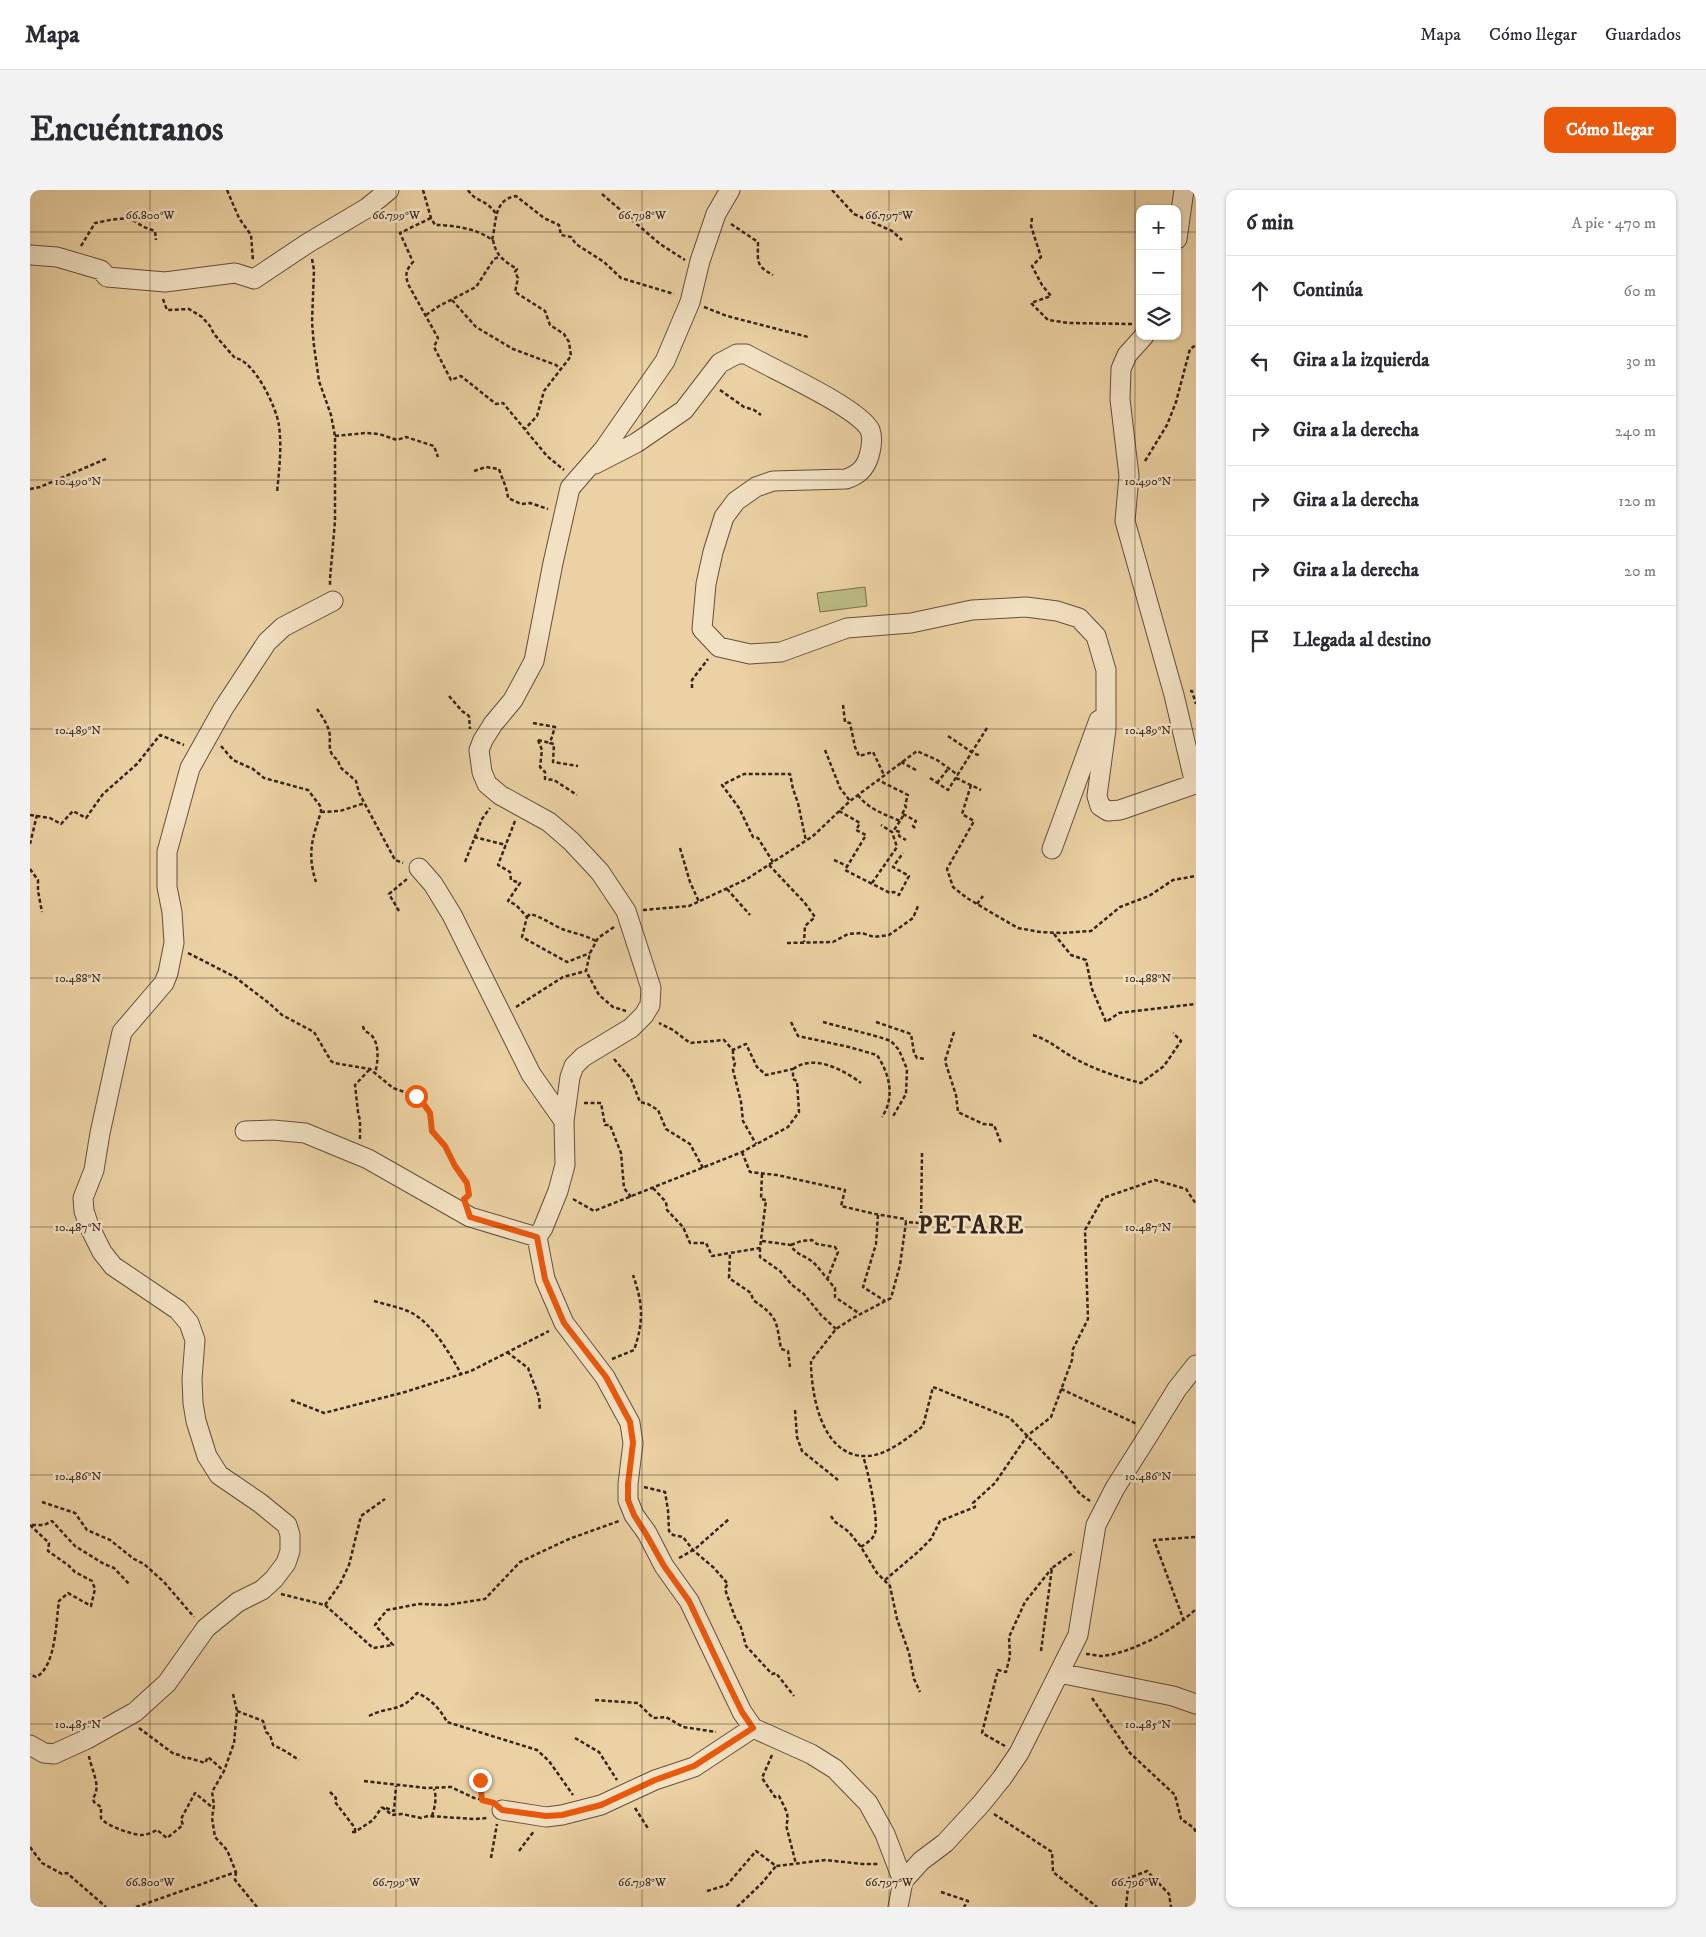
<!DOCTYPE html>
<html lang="es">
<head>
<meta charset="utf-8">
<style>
  :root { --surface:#fff; --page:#f2f2f3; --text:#2b2b33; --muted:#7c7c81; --line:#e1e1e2; --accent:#ea580c }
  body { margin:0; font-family:"IM FELL DW Pica",serif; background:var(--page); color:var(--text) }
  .controls { position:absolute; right:15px; top:15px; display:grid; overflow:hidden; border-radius:10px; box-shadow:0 1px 4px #0004 }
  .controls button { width:45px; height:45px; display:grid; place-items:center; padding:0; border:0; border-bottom:1px solid var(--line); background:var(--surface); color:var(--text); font:25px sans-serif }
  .stop { position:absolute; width:15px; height:15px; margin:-11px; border:4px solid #ea580c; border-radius:50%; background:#fff }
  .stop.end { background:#ea580c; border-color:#fff; box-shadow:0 1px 5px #0008 }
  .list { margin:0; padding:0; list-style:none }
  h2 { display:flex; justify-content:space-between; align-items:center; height:65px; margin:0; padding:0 20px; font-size:21px }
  h2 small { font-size:16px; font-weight:400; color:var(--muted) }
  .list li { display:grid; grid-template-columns:32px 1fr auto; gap:15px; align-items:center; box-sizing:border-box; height:70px; padding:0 20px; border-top:1px solid var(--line) }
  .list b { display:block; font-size:19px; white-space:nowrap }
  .list em { font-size:16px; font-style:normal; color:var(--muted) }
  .icon { flex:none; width:28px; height:28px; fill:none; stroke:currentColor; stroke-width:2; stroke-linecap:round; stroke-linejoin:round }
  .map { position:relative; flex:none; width:1166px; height:1717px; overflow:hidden; border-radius:10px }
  header { display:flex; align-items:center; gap:30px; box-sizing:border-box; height:70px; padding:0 25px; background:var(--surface); border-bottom:1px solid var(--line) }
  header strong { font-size:24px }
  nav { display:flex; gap:28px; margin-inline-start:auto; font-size:18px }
  .intro { display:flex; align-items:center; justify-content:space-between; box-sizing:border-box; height:120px; padding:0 30px }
  h1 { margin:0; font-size:35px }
  .button { padding:12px 22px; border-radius:10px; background:var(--accent); color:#fff; font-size:18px; font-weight:700 }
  main { display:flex; gap:30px; padding:0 30px }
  aside { flex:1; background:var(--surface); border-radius:10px; box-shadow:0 1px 4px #0004 }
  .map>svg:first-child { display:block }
  .green { fill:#bbba83; stroke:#78704f }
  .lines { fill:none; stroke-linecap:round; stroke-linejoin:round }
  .minor-casing { stroke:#63503d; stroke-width:21 }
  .path { stroke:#36251b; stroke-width:2.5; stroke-dasharray:4 2.5; stroke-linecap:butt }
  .minor { stroke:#f2e1c3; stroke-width:19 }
  .route { stroke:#ea580c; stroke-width:6 }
  .ticks { fill:none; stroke:#36251b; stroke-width:1; stroke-opacity:0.45 }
  .labels { text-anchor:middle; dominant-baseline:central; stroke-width:5; stroke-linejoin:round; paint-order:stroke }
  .district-label { font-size:25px; font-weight:bold; letter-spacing:1px; fill:#36251b; stroke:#f2e1c3 }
  .ticks-label { font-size:12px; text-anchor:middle; fill:#36251b; stroke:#f2e1c3; stroke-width:5; stroke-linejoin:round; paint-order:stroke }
</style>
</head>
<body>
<header>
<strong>Mapa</strong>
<nav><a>Mapa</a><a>Cómo llegar</a><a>Guardados</a></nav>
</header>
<div class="intro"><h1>Encuéntranos</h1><a class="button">Cómo llegar</a></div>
<main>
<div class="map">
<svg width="1166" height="1717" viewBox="0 0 1166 1717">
  <rect width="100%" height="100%" fill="#ebd1a3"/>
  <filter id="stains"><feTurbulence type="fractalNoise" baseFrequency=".004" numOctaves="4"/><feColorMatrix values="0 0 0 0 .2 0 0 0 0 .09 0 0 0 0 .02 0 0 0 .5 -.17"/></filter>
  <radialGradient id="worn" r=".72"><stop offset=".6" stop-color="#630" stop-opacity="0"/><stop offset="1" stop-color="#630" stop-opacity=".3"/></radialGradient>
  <path class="green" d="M835 397 837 416 790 422 787 403Z"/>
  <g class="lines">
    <g class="minor-casing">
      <path id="minor" d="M700 0 686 24 670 71 660 112 635 171 574 259 540 298 523 373 504 471 483 510 463 534 453 550 449 560 452 582 457 594 470 605 519 632 541 651 570 682 596 721 621 798 620 815 614 825 601 838 553 867 544 876 540 887 534 931 535 975 528 1001 513 1038 507 1047 515 1089 534 1133 575 1187 600 1233 603 1253 598 1294V1310L604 1325 617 1343 634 1376 659 1411 712 1522 723 1538 781 1564 805 1579 838 1613 855 1644 873 1691
        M1147 49 1154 0
        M0 65 27 67 71 80 77 87 135 92 205 83 224 89 278 53 337 18 359 0
        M565 274 606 253 654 220 690 173 707 164H716C742 179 828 217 840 240 843 248 841 259 839 266 835 279 828 285 816 289L743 291 726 297 706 311 694 327 683 362 676 394 672 439 689 457 720 464 751 462 817 438 881 433 942 420 996 417 1027 421 1049 428 1066 446 1076 480V539L1067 606 1070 616 1078 621 1090 620 1165 594 1144 505 1095 331 1099 286 1090 209 1091 179 1097 165 1114 146
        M1022 659 1069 530
        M389 678 403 694 422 725 501 884 534 931
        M215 941 243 940 275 943 338 969 440 1027 507 1047
        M1029 1483 1143 1506 1166 1514
        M0 1555 14 1563 24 1564 57 1549 105 1522 137 1493 176 1438 208 1412 232 1400 244 1389 256 1373 260 1361V1345L257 1335 230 1313 189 1285 177 1266 166 1231 163 1213 162 1189 165 1150 159 1133 148 1120 83 1076 72 1062 59 1036 54 1021 53 1008 64 980 70 943 92 842 134 793 138 783 144 753 142 722 137 697V662L160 578 193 519 237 452 253 437 303 411
        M472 1620 516 1627 532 1625 571 1615 625 1590 664 1577 723 1538
        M868 1717 873 1691 891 1671 915 1653 951 1614 972 1588 989 1563 1048 1445 1066 1335 1085 1298 1121 1241 1147 1199 1166 1175"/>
    </g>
    <path class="path" d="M197 0 209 28 221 45 223 71
      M393 0 401 28 405 35C423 35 449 39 462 50 467 31 463 10 486 6L514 28 529 35 531 45 541 47 546 54 574 72 591 88 644 104
      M438 0C446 13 457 9 466 24
      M802 0 824 24 862 41 872 50
      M572 4 630 54 655 70
      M401 28 370 43 383 72C376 80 375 84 378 94L408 148 404 157 421 190 431 186 466 214 473 213 517 266 534 280
      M1002 28 1001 36 1011 67 1002 76 1012 95 1021 106 1001 113 1018 130 1039 133 1103 134
      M701 34 728 52C728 72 725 75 743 85
      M463 50C466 66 474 71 487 79L485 82 488 88 485 102 515 121 520 135 534 144 539 152 541 166 514 201 507 226 495 239
      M51 56 65 33C77 31 95 25 106 32 113 37 116 38 125 41L126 50
      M282 69 284 80 282 132 284 156 289 191 301 225 305 246V331L300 389V395
      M133 109 137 120 159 119 172 127 180 136 184 144 205 168C224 170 247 218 249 236 252 259 249 280 247 303
      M422 110 446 137 483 159 526 175 531 180
      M674 117 697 126 778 147
      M396 125 409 116 446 97 464 69 469 67
      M690 200 714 217 724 220 731 225
      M305 246 336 243 349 244 367 250 376 247 404 256 408 267
      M1115 271 1137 235 1146 212 1160 159 1166 155
      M444 281 456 277 469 279C472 289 477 297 478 308L491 314 500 313 518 319
      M0 299 10 297 78 268
      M662 498V490L678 469
      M1160 501H1162L1166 514
      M419 506 432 521 439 526 440 539
      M813 515 815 532 820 533 825 557 829 566 843 562 854 585
      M287 519C291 525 297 533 299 541 302 551 295 562 308 570L310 577 326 591 329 603 365 670 373 673
      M503 533 525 537 520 553 524 554 523 572 548 576
      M918 546 943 563 951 566
      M508 550 512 560 510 577 515 582V589L524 590 547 605
      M508 550 520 553
      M191 556 203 570 223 579 234 588 278 600 291 617V622C282 649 277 664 286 692
      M795 560 810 598 820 611
      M871 572 886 580
      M900 588 918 600 957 538
      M926 588 951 600
      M907 593 918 579
      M941 595 932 624 944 631 917 679 923 697 937 708 962 723 988 738 1010 742 1032 743 1061 741 1090 717 1119 706 1143 690 1166 686
      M828 605C838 619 854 624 870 631L873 626 872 624 876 617 875 615 878 605 848 590
      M809 621 830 633 826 640 836 645 815 680 860 703 864 702 869 705 879 686 863 677 873 663
      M291 622 310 621 335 613
      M873 624 886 631 883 636 886 639
      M0 625 20 628 31 634 43 621 56 628 73 604 107 574 130 545 154 555
      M485 631 468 675 480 682 481 690 490 693 478 711 486 715 497 727 492 747 537 772 560 763
      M870 631 864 640 870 642 869 646 876 650
      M444 647 476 655
      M0 654 7 625
      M650 658 660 692 669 712
      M804 670 817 676
      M435 672 452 629 460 618
      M743 672 728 648 723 647 709 618 692 595 714 584H760L763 599 768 613 776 651
      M739 675 774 712 785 727 775 736 774 752
      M0 679 8 690V701L12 722
      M842 693 867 657 862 642 851 635
      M697 699 720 725
      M947 714 953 706
      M613 720 659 716 717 689 783 646 820 611 887 561 907 570 928 585
      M369 721 359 704 377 689
      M497 727 500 724C512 727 521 734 532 739 543 743 555 745 566 751
      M584 737 568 748 560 763 556 781 569 805 583 817 596 821
      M1024 744 1041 765 1056 770 1062 799 1076 832 1089 823 1166 814
      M757 753 803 752 818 744 832 743 844 747 859 745 883 728 888 716
      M158 763 205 787 240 814 252 825 284 842 301 871 304 873 340 879 363 898 386 906 391 910 400 923 402 941 415 956 425 976 437 993 439 1005 436 1007
      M486 817 533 787 556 781
      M761 832 768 846 819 857 847 865C860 885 865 907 852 927
      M793 832 849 847 861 851 869 860 877 879 876 904 862 928
      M846 832 881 844 884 863 887 868 895 869
      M333 836 334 840C336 842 339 843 341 845 350 853 348 873 345 883
      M924 842 915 871 926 905 928 922 953 934 964 935 971 953
      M1003 845C1021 851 1028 859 1044 868 1065 880 1088 887 1111 893L1134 876 1151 851 1143 843
      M703 860V867L705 873 703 880 711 912 713 931 726 954
      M584 869 601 889 610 912 618 914 628 920 636 939 660 954 673 978
      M763 879C784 864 812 879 831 893
      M554 913H571L575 935H580L591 963 594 998 601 1007
      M330 949V931L328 922 325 895 340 879
      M712 962 720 982 747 985 815 1000 811 1016 845 1024 875 1029 876 1031
      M892 963 891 1033 876 1032 870 1075 861 1108 823 1128 806 1139 781 1171C781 1205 792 1268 837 1266 856 1266 879 1247 893 1236L903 1197 980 1228 1033 1283 1050 1304 1060 1311
      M732 984 731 1009 736 1010 730 1058 700 1063 699 1088 721 1103 723 1110C748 1127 746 1130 751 1159L758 1161 760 1177
      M623 998 636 1012 637 1020 653 1037 660 1053H676L682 1066 700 1063
      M543 1009 564 1021 712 962 758 937 769 922 767 891 763 889V879L736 885 727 877 716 854 703 860 694 850 660 853 643 840 629 833
      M848 1025 846 1054 833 1097 855 1111
      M732 1051 761 1055C765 1064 773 1065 780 1070 788 1075 797 1090 805 1098V1107L830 1124
      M761 1055 771 1051 782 1050 787 1054 805 1057 808 1062 797 1090
      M730 1058V1067L750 1081 762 1095 774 1104 791 1125 806 1139
      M344 1111C357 1115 370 1117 382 1123 402 1134 420 1163 431 1184
      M477 1162 498 1178 509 1207 510 1220
      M582 1169 604 1160C614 1131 613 1114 603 1085
      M1031 1199 1107 1234
      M261 1210 294 1223 375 1202 441 1181 519 1141
      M765 1220 767 1247 772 1261 808 1290
      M614 1297 635 1302 638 1320 639 1341 643 1345 653 1347 663 1360 684 1378 698 1394 695 1398 696 1402 706 1430 710 1434 716 1456 742 1484 746 1483 764 1506
      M12 1312 45 1323 57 1340 80 1350 104 1369 114 1374 134 1392 164 1427
      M801 1326 804 1331 819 1342 831 1357 847 1383 860 1396 867 1429 879 1463 884 1489 890 1502
      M0 1335 19 1353 18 1361 38 1375 45 1382 62 1391 65 1399 61 1416 38 1403 29 1411C26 1431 26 1477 6 1487L0 1484
      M2 1335H14L22 1331 45 1356 74 1374 84 1378 100 1395
      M831 1357C836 1353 843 1350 845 1343 849 1330 838 1281 833 1266
      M649 1368 665 1359 699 1329
      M855 1390 889 1361 901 1349 910 1331 945 1317 943 1313 965 1293 997 1246 1021 1227 1042 1170 1043 1159 1058 1129 1055 1040 1073 1008 1125 990 1156 999 1166 1014
      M251 1404 295 1415 343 1458 363 1455 345 1435 357 1420 389 1414 416 1415 455 1409 490 1372 539 1349 589 1331
      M295 1415 310 1394 319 1375 331 1326 355 1309
      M1154 1431 1124 1350 1166 1347
      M1011 1461 1022 1378 1044 1362
      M1056 1464C1061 1464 1067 1466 1072 1466 1102 1463 1144 1440 1166 1419
      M1062 1508 1100 1563 1145 1605 1151 1629 1164 1638 1166 1643
      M565 1510 608 1513 623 1528 636 1527 653 1537 686 1542
      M207 1521 233 1531 236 1542 240 1545 243 1555 255 1561 269 1570
      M339 1526C360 1515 369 1524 387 1503 400 1508 411 1520 417 1532L507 1560 519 1571 543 1605
      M109 1538 144 1564 150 1565 156 1569 159 1568 175 1573 178 1567 194 1581
      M545 1548 569 1562 587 1590
      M975 1556 952 1543 968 1480 976 1482 980 1466 979 1447 995 1412 1022 1378
      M742 1565 732 1588 745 1607 749 1606C753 1615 761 1625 756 1635L766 1674
      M59 1566C61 1579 72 1597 63 1608L64 1612 71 1617V1628C76 1636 103 1645 112 1645 117 1645 123 1642 127 1640L137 1648 153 1635 151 1629 165 1603 183 1618
      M449 1586 452 1598V1610
      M334 1591 396 1598 421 1597 444 1608 459 1611
      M300 1602 306 1608 305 1612 325 1638V1642
      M352 1617 362 1625 372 1624 391 1628 398 1626 445 1629 457 1628
      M356 1618 364 1621 366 1596
      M605 1618 619 1640
      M964 1624 1022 1662 1023 1682 1067 1717
      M402 1626C405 1617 407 1607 404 1599
      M322 1642H325L343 1630 352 1617
      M0 1657 12 1673 32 1684 37 1683 76 1717
      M489 1661 504 1641
      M461 1668 467 1634
      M206 1682 205 1690 227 1717
      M677 1701 697 1695 726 1661 746 1676 796 1670 832 1674H849
      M911 1702 938 1711 934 1717
      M106 1717 206 1682 197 1660 185 1647 182 1628 184 1615 182 1602 194 1581 204 1553 207 1521 203 1504
      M707 1717 732 1693 746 1676
      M1096 1717 1099 1688 1117 1681 1139 1704 1141 1717"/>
    <use href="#minor" class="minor"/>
  </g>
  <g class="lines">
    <path class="route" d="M386 906 391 910 400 923 402 941 415 956 425 976 437 993 439 1005 434 1009 440 1027 507 1047 515 1089 534 1133 576 1187 600 1232 603 1253 598 1294V1310L604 1325 616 1344 634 1376 659 1411 692 1481 712 1522 723 1538 664 1576 625 1590 571 1615 532 1625 516 1626 472 1620 464 1613 452 1610 450 1590"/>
  </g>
  <path class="ticks" d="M120 0V1717M366 0V1717M612 0V1717M859 0V1717M1105 0V1717M0 42H1110M1147 42H1166M0 290H1166M0 539H1166M0 788H1166M0 1037H1166M0 1285H1166M0 1534H1166"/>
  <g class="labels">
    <g class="district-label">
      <text x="941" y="1035">PETARE</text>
    </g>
  </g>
  <g class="ticks-label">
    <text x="120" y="29">66.800°W</text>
    <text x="366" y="29">66.799°W</text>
    <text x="612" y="29">66.798°W</text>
    <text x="859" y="29">66.797°W</text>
    <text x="48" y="295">10.490°N</text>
    <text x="1118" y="295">10.490°N</text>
    <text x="48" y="544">10.489°N</text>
    <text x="1118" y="544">10.489°N</text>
    <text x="48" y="792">10.488°N</text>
    <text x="1118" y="792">10.488°N</text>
    <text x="48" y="1041">10.487°N</text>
    <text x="1118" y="1041">10.487°N</text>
    <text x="48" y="1290">10.486°N</text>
    <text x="1118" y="1290">10.486°N</text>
    <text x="48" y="1538">10.485°N</text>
    <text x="1118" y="1538">10.485°N</text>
    <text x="120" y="1696">66.800°W</text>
    <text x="366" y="1696">66.799°W</text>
    <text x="612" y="1696">66.798°W</text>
    <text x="859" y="1696">66.797°W</text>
    <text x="1105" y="1696">66.796°W</text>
  </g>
  <rect width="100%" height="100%" filter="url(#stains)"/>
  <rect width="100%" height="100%" fill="url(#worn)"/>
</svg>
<div class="controls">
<button>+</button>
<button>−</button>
<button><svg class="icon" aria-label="layers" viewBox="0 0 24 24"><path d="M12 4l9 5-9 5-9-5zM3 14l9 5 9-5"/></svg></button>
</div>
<div class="stop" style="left:386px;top:906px"></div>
<div class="stop end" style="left:450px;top:1590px"></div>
</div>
<aside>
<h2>6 min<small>A pie · 470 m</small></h2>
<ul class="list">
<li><svg class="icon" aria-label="ahead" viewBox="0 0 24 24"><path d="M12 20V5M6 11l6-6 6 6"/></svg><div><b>Continúa</b></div><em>60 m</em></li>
<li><svg class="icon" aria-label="left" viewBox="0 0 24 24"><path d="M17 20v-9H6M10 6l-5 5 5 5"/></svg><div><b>Gira a la izquierda</b></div><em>30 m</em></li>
<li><svg class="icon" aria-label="right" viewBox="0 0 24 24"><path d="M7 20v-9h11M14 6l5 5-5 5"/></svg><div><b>Gira a la derecha</b></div><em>240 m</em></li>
<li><svg class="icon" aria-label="right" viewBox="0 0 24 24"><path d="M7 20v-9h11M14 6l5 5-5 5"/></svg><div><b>Gira a la derecha</b></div><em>120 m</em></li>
<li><svg class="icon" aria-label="right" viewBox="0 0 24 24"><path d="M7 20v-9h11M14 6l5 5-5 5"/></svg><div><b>Gira a la derecha</b></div><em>20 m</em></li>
<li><svg class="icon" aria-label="arrive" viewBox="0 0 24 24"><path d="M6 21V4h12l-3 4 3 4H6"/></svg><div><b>Llegada al destino</b></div></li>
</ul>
</aside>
</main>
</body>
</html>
